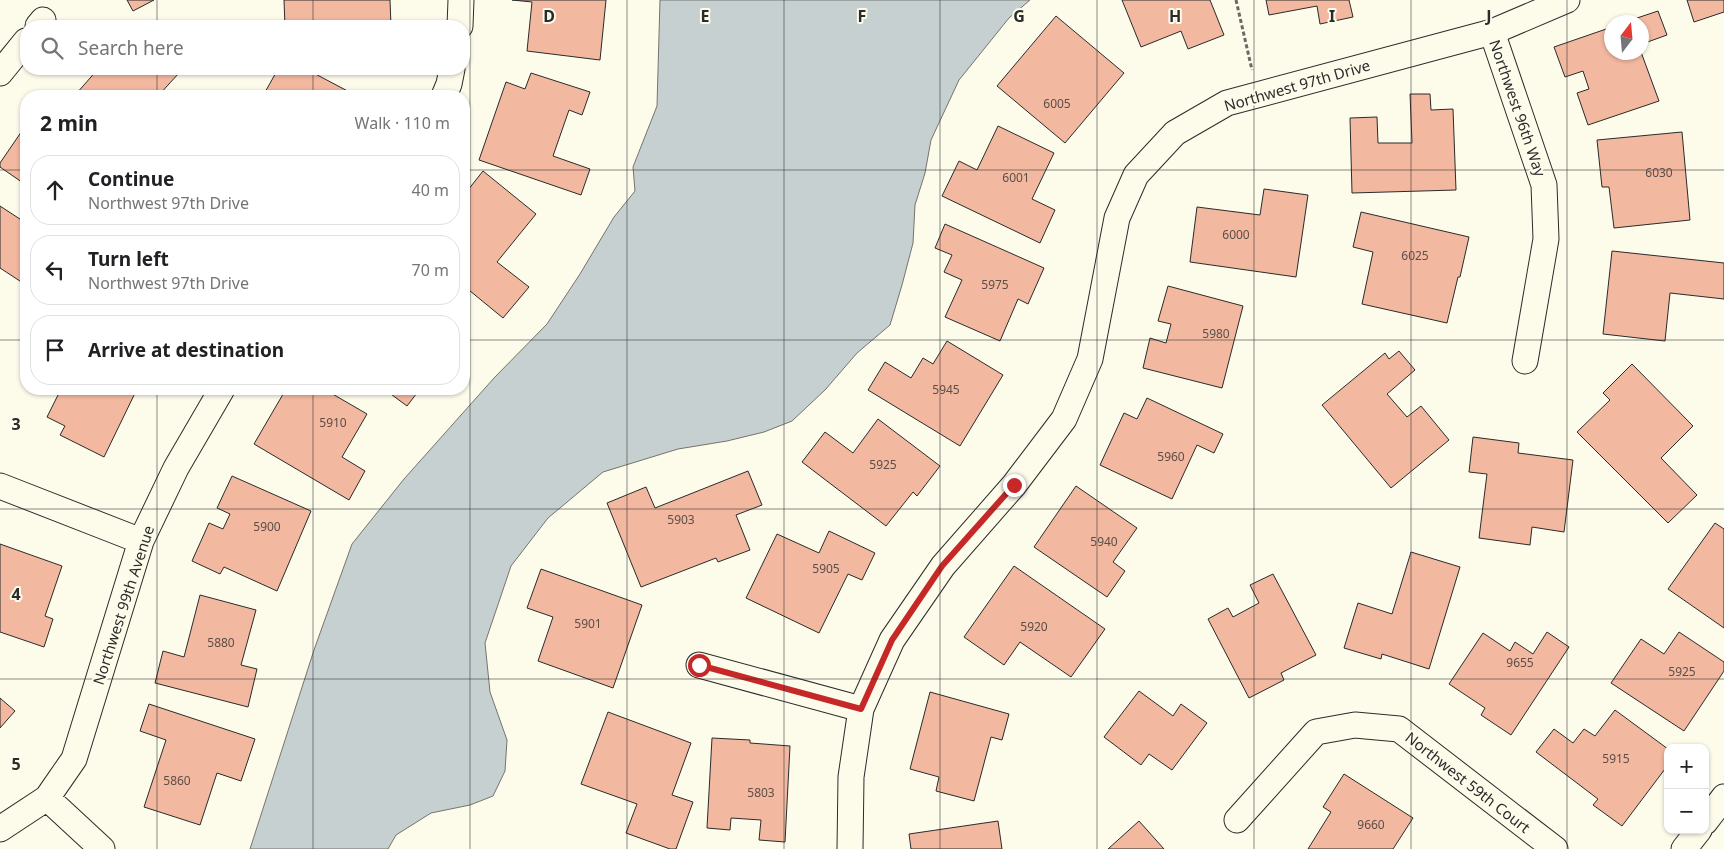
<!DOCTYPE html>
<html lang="en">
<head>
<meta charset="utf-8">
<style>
  :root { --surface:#fff; --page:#f2f2f2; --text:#202124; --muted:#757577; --line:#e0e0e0 }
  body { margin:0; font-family:"Noto Sans",sans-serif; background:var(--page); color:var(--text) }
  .controls { position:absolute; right:15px; bottom:15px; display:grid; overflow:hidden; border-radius:10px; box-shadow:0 1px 4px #0004 }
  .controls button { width:45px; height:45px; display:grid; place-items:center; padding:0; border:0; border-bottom:1px solid var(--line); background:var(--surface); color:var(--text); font:25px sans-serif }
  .compass { position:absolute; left:1604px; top:15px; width:45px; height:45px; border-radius:50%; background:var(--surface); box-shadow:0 1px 4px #0004; rotate:16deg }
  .stop { position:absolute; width:15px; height:15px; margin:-11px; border:4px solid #c62828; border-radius:50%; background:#fff }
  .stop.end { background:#c62828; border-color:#fff; box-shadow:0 1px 5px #0008 }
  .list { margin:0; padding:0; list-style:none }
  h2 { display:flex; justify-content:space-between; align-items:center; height:65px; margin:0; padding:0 20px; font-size:21px }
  h2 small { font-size:16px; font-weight:400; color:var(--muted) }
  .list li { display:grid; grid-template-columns:32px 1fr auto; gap:15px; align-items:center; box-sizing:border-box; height:70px; margin:0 10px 10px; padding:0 10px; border:1px solid var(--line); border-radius:20px }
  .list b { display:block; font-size:19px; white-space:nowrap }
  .list p { margin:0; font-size:16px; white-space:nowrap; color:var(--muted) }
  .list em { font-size:16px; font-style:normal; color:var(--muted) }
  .icon { flex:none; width:28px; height:28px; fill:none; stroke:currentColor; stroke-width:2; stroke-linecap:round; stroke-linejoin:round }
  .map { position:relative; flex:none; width:1724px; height:849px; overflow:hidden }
  .search { position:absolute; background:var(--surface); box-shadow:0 1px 4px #0004; left:20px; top:20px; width:450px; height:55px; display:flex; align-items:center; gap:12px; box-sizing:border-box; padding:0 18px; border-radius:20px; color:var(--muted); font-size:19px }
  .panel { position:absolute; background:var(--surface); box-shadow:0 1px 4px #0004; left:20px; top:90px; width:450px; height:305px; border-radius:20px }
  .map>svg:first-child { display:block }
  .water { fill:#c7d0d0; stroke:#74746e }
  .building { fill:#f2b8a0; stroke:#2b2b2b }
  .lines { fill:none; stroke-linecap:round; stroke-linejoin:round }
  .minor-casing { stroke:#2b2b2b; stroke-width:27 }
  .path { stroke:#6a6964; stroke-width:3; stroke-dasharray:4 2.5; stroke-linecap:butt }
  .minor { stroke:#fdfbea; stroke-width:25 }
  .route { stroke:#c62828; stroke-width:6 }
  .grid { fill:none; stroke:#2b2b2b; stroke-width:1; stroke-opacity:0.55 }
  .labels { text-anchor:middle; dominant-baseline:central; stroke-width:4; stroke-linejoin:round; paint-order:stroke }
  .number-label { font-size:12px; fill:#5d4e48 }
  .street-label { font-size:15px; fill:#2b2b2b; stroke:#fdfbea }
  .grid-label { font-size:16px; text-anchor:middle; font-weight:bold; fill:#2b2b2b; stroke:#fdfbea; stroke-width:4; stroke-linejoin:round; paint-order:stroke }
</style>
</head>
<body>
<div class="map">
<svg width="1724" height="849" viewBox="0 0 1724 849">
  <rect width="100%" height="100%" fill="#fdfbea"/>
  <path class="water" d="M660 0H1030L1009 18 959 80 931 140 925 173 915 205 913 243 902 285 890 325 857 353 825 390 792 421 764 432 727 441 678 449 603 472 548 518 511 566 485 643 490 692 507 740 505 771 493 796 470 805 431 813 396 835 388 849H250L314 650 352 544 404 479 494 378 547 324 580 274 614 217 635 191 633 167 657 106Z"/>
  <path class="building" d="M127 0H154L133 11Z
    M284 0H390L391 26H285Z
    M512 0H606L600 60 527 51 532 2Z
    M1122 0H1210L1224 35 1188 49 1181 31 1141 47Z
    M1266 0H1349L1353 17 1320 24 1317 6 1269 15Z
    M1687 0H1724V12L1694 22Z
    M1658 11 1667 35 1642 44V22H1625Z
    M1056 16 1124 73 1065 143 997 86Z
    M1612 27V52H1641L1659 101 1588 125 1577 93 1589 89 1583 71 1565 77 1554 47Z
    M98 69H209V74L179 73 158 96H78L76 94Z
    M278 69H306L357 96H269L264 94Z
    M531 73 590 92 582 115 569 110 553 156 590 169 581 195 479 160 506 82 525 89Z
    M1410 94H1430L1431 110 1453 109 1456 190 1352 193 1350 118 1377 117 1378 143H1412Z
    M26 125V185L0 167V163Z
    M998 126 1054 153 1032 199 1055 210 1040 243 942 196 959 161 977 170Z
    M1682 132 1690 220 1614 228 1609 187H1602L1597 140Z
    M483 171 536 214 497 262 529 287 503 318 464 286V195Z
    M1264 189 1308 195 1296 277 1190 262 1197 207 1260 215Z
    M0 206 26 223V285L0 268Z
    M1361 212 1469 237 1460 277H1458L1447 323 1362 304 1373 252 1353 247Z
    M945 224 1044 268 1028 304 1018 299 1000 341 945 317 962 280 944 272 952 255 935 248Z
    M1612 251 1724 263V299L1670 293 1665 341 1603 334Z
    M1168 286 1243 306 1222 388 1143 368 1150 338 1166 343 1171 324 1158 321Z
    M947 341 1003 375 960 446 868 390 885 362 911 378 923 358 933 364Z
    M1399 351 1415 370 1387 394 1407 417 1421 406 1449 440 1391 488 1322 405 1385 353 1389 359Z
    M1632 364 1693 426 1661 458 1697 495 1668 523 1577 432 1610 400 1603 393Z
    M61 389H137L104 457 60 435 65 426 47 417Z
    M286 389H324L367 414 342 457 365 471 349 500 254 444Z
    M384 389H420L407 406Z
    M1147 398 1223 434 1214 453 1197 445 1172 499 1100 465 1124 413 1137 419Z
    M878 419 940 466 917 496 913 492 886 526 802 462 825 432 853 453Z
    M1473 437 1519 443 1518 453 1573 460 1564 532 1532 527 1530 545 1479 538 1487 474 1469 472Z
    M748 471 762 505 736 515 750 550 718 562 716 558 641 587 607 503 646 487 655 508Z
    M232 476 311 511 277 591 224 567 220 574 192 561 209 523 223 529 230 514 217 508Z
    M1076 486 1137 528 1113 562 1125 571 1107 597 1034 547Z
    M1715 523 1724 529V628L1668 589Z
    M829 531 875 553 862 580 848 574 819 633 746 598 777 534 819 553Z
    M0 544 62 566 45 616 53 619 44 647 0 632Z
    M1411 552 1460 567 1429 669 1382 654 1381 659 1344 648 1358 603 1392 614Z
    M1014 566 1105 629 1071 677 1020 642 1004 665 964 637Z
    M541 569 642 605 613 688 538 661 553 617 527 608Z
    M1273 574 1316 655 1281 673 1284 680 1249 698 1208 619 1228 608 1233 617 1259 603 1250 585Z
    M200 595 256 610 241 665 257 669 248 707 155 683 163 651 184 657Z
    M1547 632 1569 647 1511 735 1481 715 1485 708 1449 684 1483 633 1510 651 1515 642 1533 654Z
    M1679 632 1724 662V671L1684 731 1611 683 1641 639 1664 654Z
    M1139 691 1173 716 1181 704 1207 723 1172 770 1149 754 1141 765 1104 737Z
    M930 692 1009 714 1002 740 991 737 974 801 936 791 939 777 910 769Z
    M0 698 15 711 0 728Z
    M149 704 255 739 241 781 217 773 200 825 144 807 166 740 140 731Z
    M1615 710 1668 749V765L1622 826 1593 805 1598 799 1536 752 1554 729 1573 743 1584 729 1595 736Z
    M608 712 691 743 672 795 693 802 676 849H670L626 833 637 804 581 784Z
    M712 738 750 740V743L790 746 785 842 759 840 761 820 731 818 730 830 707 828Z
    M1344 774 1413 818 1393 849H1308L1331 812 1323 807Z
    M998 821 1002 849H911L909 834Z
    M1139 821 1164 849H1108Z"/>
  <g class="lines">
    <g class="minor-casing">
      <path id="minor" d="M38 26 43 20
        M460 26 461 0
        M1492 32 1544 185 1546 239 1525 361
        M0 73 26 41
        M444 96 449 84 452 69
        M0 486 141 541
        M699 665 861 709
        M47 798 102 849
        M1237 820 1316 732 1355 725 1399 729 1555 849
        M1705 822 1724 797
        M0 829 47 798 74 759 141 541 176 468 222 389
        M850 849 851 777 861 709 892 640 943 566 1014 485 1064 419 1090 359 1117 218 1136 175 1175 133 1227 103 1492 32 1567 0
        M1684 849 1699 830"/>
    </g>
    <path class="path" d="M1236 0 1252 70"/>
    <use href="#minor" class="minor"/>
  </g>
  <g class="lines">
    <path class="route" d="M699 665 861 709 892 640 942 566 1014 485"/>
  </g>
  <path class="grid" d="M157 0V26M313 0V26M470 0V849M627 0V849M784 0V849M940 0V849M1097 0V849M1254 0V849M1411 0V849M1567 0V849M157 69V96M313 69V96M0 170H26M464 170H1724M0 340H26M464 340H1724M157 389V849M313 389V849M0 509H1724M0 679H1724"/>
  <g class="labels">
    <g class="number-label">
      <text x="1057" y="103">6005</text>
      <text x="1659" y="172">6030</text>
      <text x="1016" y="177">6001</text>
      <text x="1236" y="234">6000</text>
      <text x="1415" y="255">6025</text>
      <text x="995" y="284">5975</text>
      <text x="1216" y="333">5980</text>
      <text x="946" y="389">5945</text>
      <text x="333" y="422">5910</text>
      <text x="1171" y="456">5960</text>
      <text x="883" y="464">5925</text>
      <text x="681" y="519">5903</text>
      <text x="267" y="526">5900</text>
      <text x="1104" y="541">5940</text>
      <text x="826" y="568">5905</text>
      <text x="588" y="623">5901</text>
      <text x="1034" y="626">5920</text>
      <text x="221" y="642">5880</text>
      <text x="1520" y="662">9655</text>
      <text x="1682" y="671">5925</text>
      <text x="1616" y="758">5915</text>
      <text x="177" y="780">5860</text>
      <text x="761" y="792">5803</text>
      <text x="1371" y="824">9660</text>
    </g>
    <g class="street-label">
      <text transform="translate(1297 85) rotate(-16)">Northwest 97th Drive</text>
      <text transform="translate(1518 108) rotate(71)">Northwest 96th Way</text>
      <text transform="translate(123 605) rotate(-72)">Northwest 99th Avenue</text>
      <text transform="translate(1468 782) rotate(38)">Northwest 59th Court</text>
    </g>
  </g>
  <g class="grid-label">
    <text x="549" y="22">D</text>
    <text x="705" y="22">E</text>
    <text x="862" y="22">F</text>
    <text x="1019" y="22">G</text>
    <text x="1175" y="22">H</text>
    <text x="1332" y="22">I</text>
    <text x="1489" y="22">J</text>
    <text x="16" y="430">3</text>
    <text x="16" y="600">4</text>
    <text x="16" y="770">5</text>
  </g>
</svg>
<div class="controls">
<button>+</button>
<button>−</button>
</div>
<svg class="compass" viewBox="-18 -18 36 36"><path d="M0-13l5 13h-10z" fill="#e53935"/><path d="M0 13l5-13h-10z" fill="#757577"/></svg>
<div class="stop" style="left:699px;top:665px"></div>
<div class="stop end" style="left:1014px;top:485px"></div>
<div class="search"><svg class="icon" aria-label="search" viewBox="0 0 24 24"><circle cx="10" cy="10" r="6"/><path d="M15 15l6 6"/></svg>Search here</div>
<section class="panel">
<h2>2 min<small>Walk · 110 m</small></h2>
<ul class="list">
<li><svg class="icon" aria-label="ahead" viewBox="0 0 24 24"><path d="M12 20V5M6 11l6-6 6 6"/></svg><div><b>Continue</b><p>Northwest 97th Drive</p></div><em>40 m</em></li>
<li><svg class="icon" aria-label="left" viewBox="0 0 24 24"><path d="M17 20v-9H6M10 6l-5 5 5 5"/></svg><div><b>Turn left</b><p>Northwest 97th Drive</p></div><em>70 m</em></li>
<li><svg class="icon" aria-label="arrive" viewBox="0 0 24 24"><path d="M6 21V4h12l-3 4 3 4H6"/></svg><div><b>Arrive at destination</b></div></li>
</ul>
</section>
</div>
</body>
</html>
